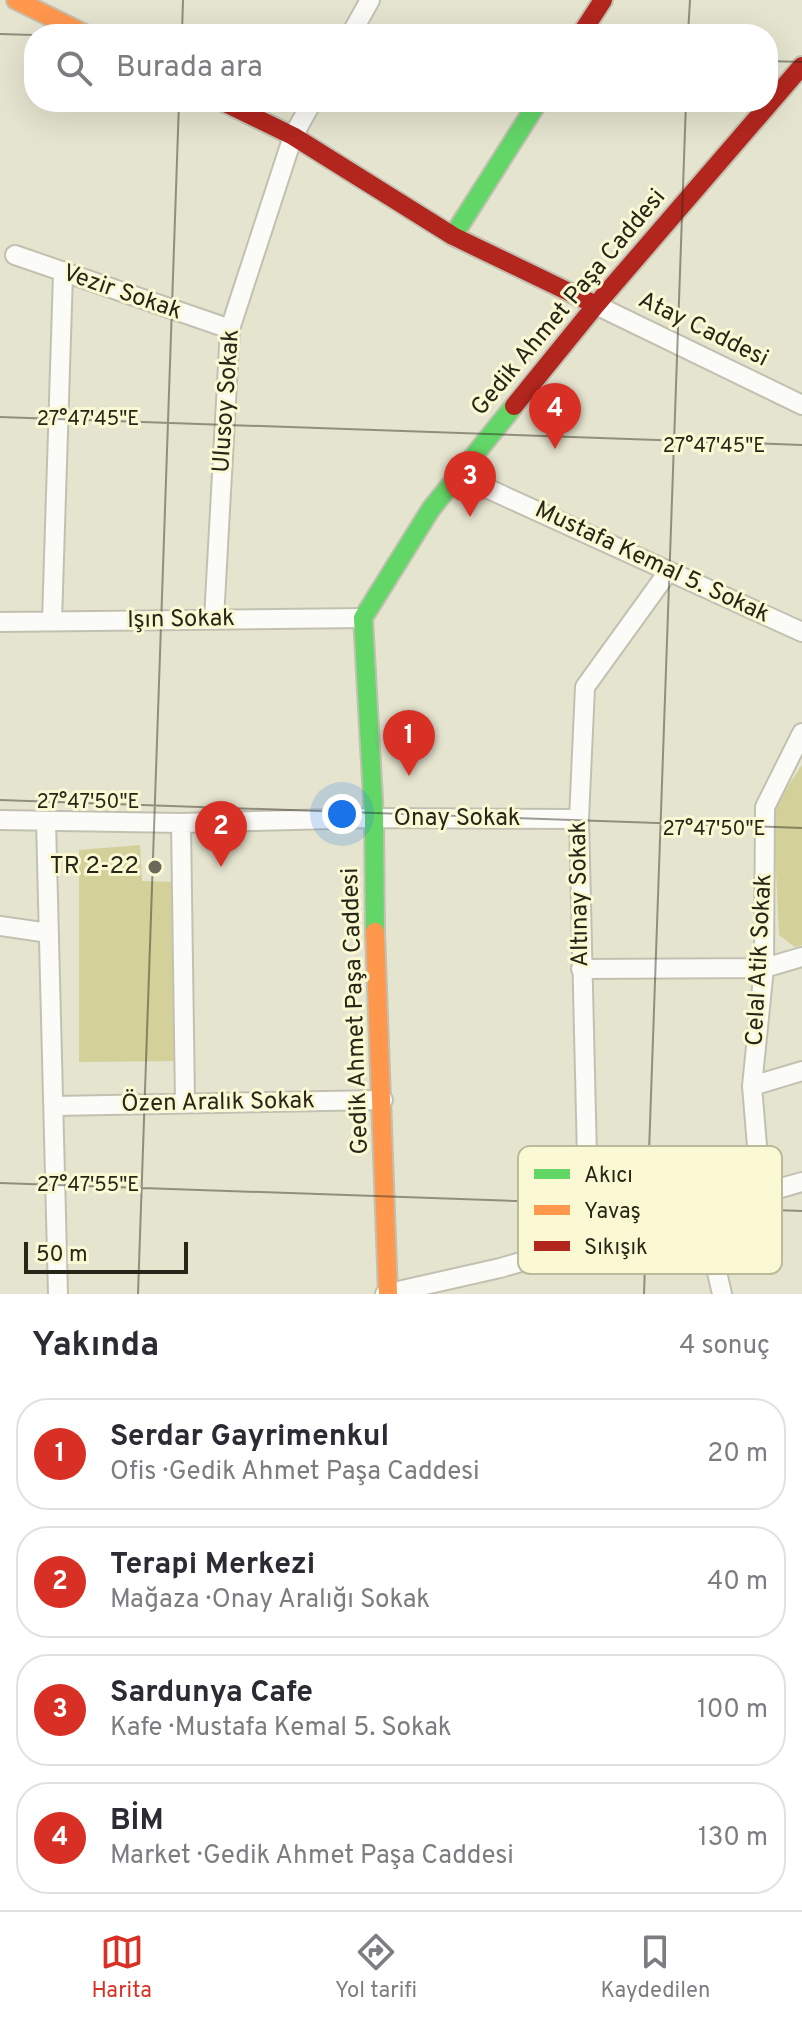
<!DOCTYPE html>
<html lang="tr">
<head>
<meta charset="utf-8">
<style>
  :root { --surface:#fff; --page:#f2f2f3; --text:#2b2b33; --muted:#7c7c81; --line:#e1e1e2; --accent:#d93025 }
  body { margin:0; font-family:Overpass,sans-serif; background:var(--page); color:var(--text) }
  .scale { position:absolute; left:24px; bottom:20px; width:164px; box-sizing:border-box; padding-left:8px; border:4px solid #272618; border-top:0; font-size:22px; line-height:28px; white-space:nowrap; color:#272618; -webkit-text-stroke:6px #fbf9d3; paint-order:stroke }
  .you { position:absolute; left:342px; top:814px; width:28px; height:28px; margin:-20px; border:6px solid #fff; border-radius:50%; background:#1a73e8; box-shadow:0 0 0 12px #1a73e833 }
  .badge { display:grid; place-items:center; width:52px; height:52px; border-radius:50%; background:var(--accent); color:#fff; font-size:26px; font-weight:700 }
  .pin { position:absolute; translate:-50% -66px; filter:drop-shadow(0 2px 4px #0008) }
  .pin::after { content:''; position:absolute; top:42px; width:28px; height:24px; background:inherit; clip-path:polygon(0 0,100% 0,50% 100%) }
  .list { margin:0; padding:0; list-style:none }
  h2 { display:flex; justify-content:space-between; align-items:center; height:104px; margin:0; padding:0 32px; font-size:34px }
  h2 small { font-size:26px; font-weight:400; color:var(--muted) }
  .list li { display:grid; grid-template-columns:52px 1fr auto; gap:24px; align-items:center; box-sizing:border-box; height:112px; margin:0 16px 16px; padding:0 16px; border:2px solid var(--line); border-radius:32px }
  .list b { display:block; font-size:30px; white-space:nowrap }
  .list p { margin:0; font-size:26px; white-space:nowrap; color:var(--muted) }
  .list em { font-size:26px; font-style:normal; color:var(--muted) }
  .icon { flex:none; width:44px; height:44px; fill:none; stroke:currentColor; stroke-width:2; stroke-linecap:round; stroke-linejoin:round }
  .map { position:relative; flex:none; width:802px; height:1294px; overflow:hidden }
  .search { position:absolute; background:var(--surface); box-shadow:0 8px 32px #0002; left:24px; right:24px; top:24px; height:88px; display:flex; align-items:center; gap:20px; box-sizing:border-box; padding:0 28px; border-radius:32px; color:var(--muted); font-size:30px }
  .sheet { height:616px; background:var(--surface) }
  nav { display:flex; justify-content:space-around; align-items:center; box-sizing:border-box; height:112px; border-top:2px solid var(--line); background:var(--surface); font-size:22px; color:var(--muted) }
  nav a { display:grid; justify-items:center; gap:4px }
  nav .on { color:var(--accent) }
  .map>svg:first-child { display:block }
  .green { fill:#d3d09a }
  .lines { fill:none; stroke-linecap:round; stroke-linejoin:round }
  .street-casing { stroke:#c2c1b1; stroke-width:22 }
  .fast-casing { stroke:#c2c1b1; stroke-width:22 }
  .slow-casing { stroke:#c2c1b1; stroke-width:22 }
  .jam-casing { stroke:#c2c1b1; stroke-width:22 }
  .street { stroke:#fbfbf8; stroke-width:18 }
  .fast { stroke:#63d668; stroke-width:18 }
  .slow { stroke:#ff974d; stroke-width:18 }
  .jam { stroke:#b3261e; stroke-width:18 }
  .ticks { fill:none; stroke:#272618; stroke-width:2; stroke-opacity:0.45 }
  .poi-dot { fill:#6a6858; stroke:#fbf9d3; stroke-width:3 }
  .labels { text-anchor:middle; dominant-baseline:central; stroke-width:6; stroke-linejoin:round; paint-order:stroke }
  .street-label { font-size:24px; fill:#272618; stroke:#fbf9d3 }
  .poi-label { font-size:24px; fill:#272618; stroke:#fbf9d3; text-anchor:end }
  .key { fill:#fbf9d3; stroke:#bbba9b; stroke-width:2 }
  .key-label { font-size:22px; fill:#272618 }
  .ticks-label { font-size:20px; text-anchor:middle; fill:#272618; stroke:#fbf9d3; stroke-width:6; stroke-linejoin:round; paint-order:stroke }
</style>
</head>
<body>
<div class="map">
<svg width="802" height="1294" viewBox="0 0 802 1294">
  <rect width="100%" height="100%" fill="#e5e4cf"/>
  <path class="green" d="M802 765V945L795 947 779 935 773 809Z
    M140 845 142 881 178 882 180 1061 79 1062V850Z"/>
  <g class="lines">
    <g class="street-casing">
      <path id="street" d="M351 34 370 0
        M15 255 230 329
        M596 305 802 405
        M458 475 802 632
        M214 619 230 329 293 136 312 102
        M52 621 63 274
        M0 622 363 618
        M0 820 181 823 374 818 579 819
        M46 821 58 1294
        M181 823 185 1103
        M0 926 49 933
        M581 969 764 968 802 957
        M752 1086 802 1071
        M54 1106 383 1100
        M761 1194 752 1086 764 968 765 807 802 733
        M703 1211 722 1294
        M589 1243 579 819 585 687 668 572
        M385 1294 500 1268 802 1182"/>
    </g>
    <g class="fast-casing">
      <path id="fast" d="M453 236 538 102
        M375 932 374 818 363 618 431 509 514 406"/>
    </g>
    <g class="slow-casing">
      <path id="slow" d="M16 0 85 34
        M375 932 388 1294"/>
    </g>
    <g class="jam-casing">
      <path id="jam" d="M581 34 603 0
        M223 102 293 136 453 236 596 305
        M514 406 596 305 802 66"/>
    </g>
    <use href="#street" class="street"/>
    <use href="#fast" class="fast"/>
    <use href="#slow" class="slow"/>
    <use href="#jam" class="jam"/>
  </g>
  <path class="ticks" d="M0 34 34 35M182 34 183 0M688 34 690 0M768 61 802 62M0 417 802 445M0 800 802 828M0 1183 802 1211M138 1294 179 102M644 1294 686 102"/>
  <circle class="poi-dot" cx="155" cy="867" r="8"/>
  <g class="labels">
    <g class="street-label">
      <text transform="translate(122 293) rotate(19)">Vezir Sokak</text>
      <text transform="translate(569 303) rotate(-50)">Gedik Ahmet Paşa Caddesi</text>
      <text transform="translate(703 330) rotate(26)">Atay Caddesi</text>
      <text transform="translate(227 401) rotate(-86)">Ulusoy Sokak</text>
      <text transform="translate(652 563) rotate(25)">Mustafa Kemal 5. Sokak</text>
      <text transform="translate(181 620) rotate(-1)">Işın Sokak</text>
      <text x="457" y="819">Onay Sokak</text>
      <text transform="translate(580 894) rotate(-91)">Altınay Sokak</text>
      <text transform="translate(760 960) rotate(-87)">Celal Atik Sokak</text>
      <text transform="translate(356 1011) rotate(-92)">Gedik Ahmet Paşa Caddesi</text>
      <text transform="translate(218 1103) rotate(-1)">Özen Aralık Sokak</text>
    </g>
    <g class="poi-label">
      <text x="139" y="867">TR 2-22</text>
    </g>
  </g>
  <rect x="518" y="1146" width="264" height="128" rx="12" class="key"/>
  <rect x="534" y="1169" width="36" height="10" fill="#63d668"/>
  <rect x="534" y="1205" width="36" height="10" fill="#ff974d"/>
  <rect x="534" y="1241" width="36" height="10" fill="#b3261e"/>
  <g class="key-label">
    <text x="584" y="1182">Akıcı</text>
    <text x="584" y="1218">Yavaş</text>
    <text x="584" y="1254">Sıkışık</text>
  </g>
  <g class="ticks-label">
    <text x="88" y="425">27°47'45"E</text>
    <text x="714" y="452">27°47'45"E</text>
    <text x="88" y="808">27°47'50"E</text>
    <text x="714" y="835">27°47'50"E</text>
    <text x="88" y="1191">27°47'55"E</text>
  </g>
</svg>
<div class="scale">50 m</div>
<div class="you"></div>
<div class="pin badge" style="left:409px;top:776px">1</div>
<div class="pin badge" style="left:221px;top:867px">2</div>
<div class="pin badge" style="left:470px;top:517px">3</div>
<div class="pin badge" style="left:555px;top:449px">4</div>
<div class="search"><svg class="icon" aria-label="search" viewBox="0 0 24 24"><circle cx="10" cy="10" r="6"/><path d="M15 15l6 6"/></svg>Burada ara</div>
</div>
<section class="sheet">
<h2>Yakında<small>4 sonuç</small></h2>
<ul class="list">
<li><span class="badge">1</span><div><b>Serdar Gayrimenkul</b><p>Ofis · Gedik Ahmet Paşa Caddesi</p></div><em>20 m</em></li>
<li><span class="badge">2</span><div><b>Terapi Merkezi</b><p>Mağaza · Onay Aralığı Sokak</p></div><em>40 m</em></li>
<li><span class="badge">3</span><div><b>Sardunya Cafe</b><p>Kafe · Mustafa Kemal 5. Sokak</p></div><em>100 m</em></li>
<li><span class="badge">4</span><div><b>BİM</b><p>Market · Gedik Ahmet Paşa Caddesi</p></div><em>130 m</em></li>
</ul>
</section>
<nav>
<a class="on"><svg class="icon" aria-label="map" viewBox="0 0 24 24"><path d="M3 6l6-2 6 2 6-2v14l-6 2-6-2-6 2zM9 4v14M15 6v14"/></svg>Harita</a>
<a><svg class="icon" aria-label="directions" viewBox="0 0 24 24"><path d="M12 3l9 9-9 9-9-9zM9 14v-3h6M13 9l2 2-2 2"/></svg>Yol tarifi</a>
<a><svg class="icon" aria-label="saved" viewBox="0 0 24 24"><path d="M7 4h10v16l-5-4-5 4z"/></svg>Kaydedilen</a>
</nav>
</body>
</html>
